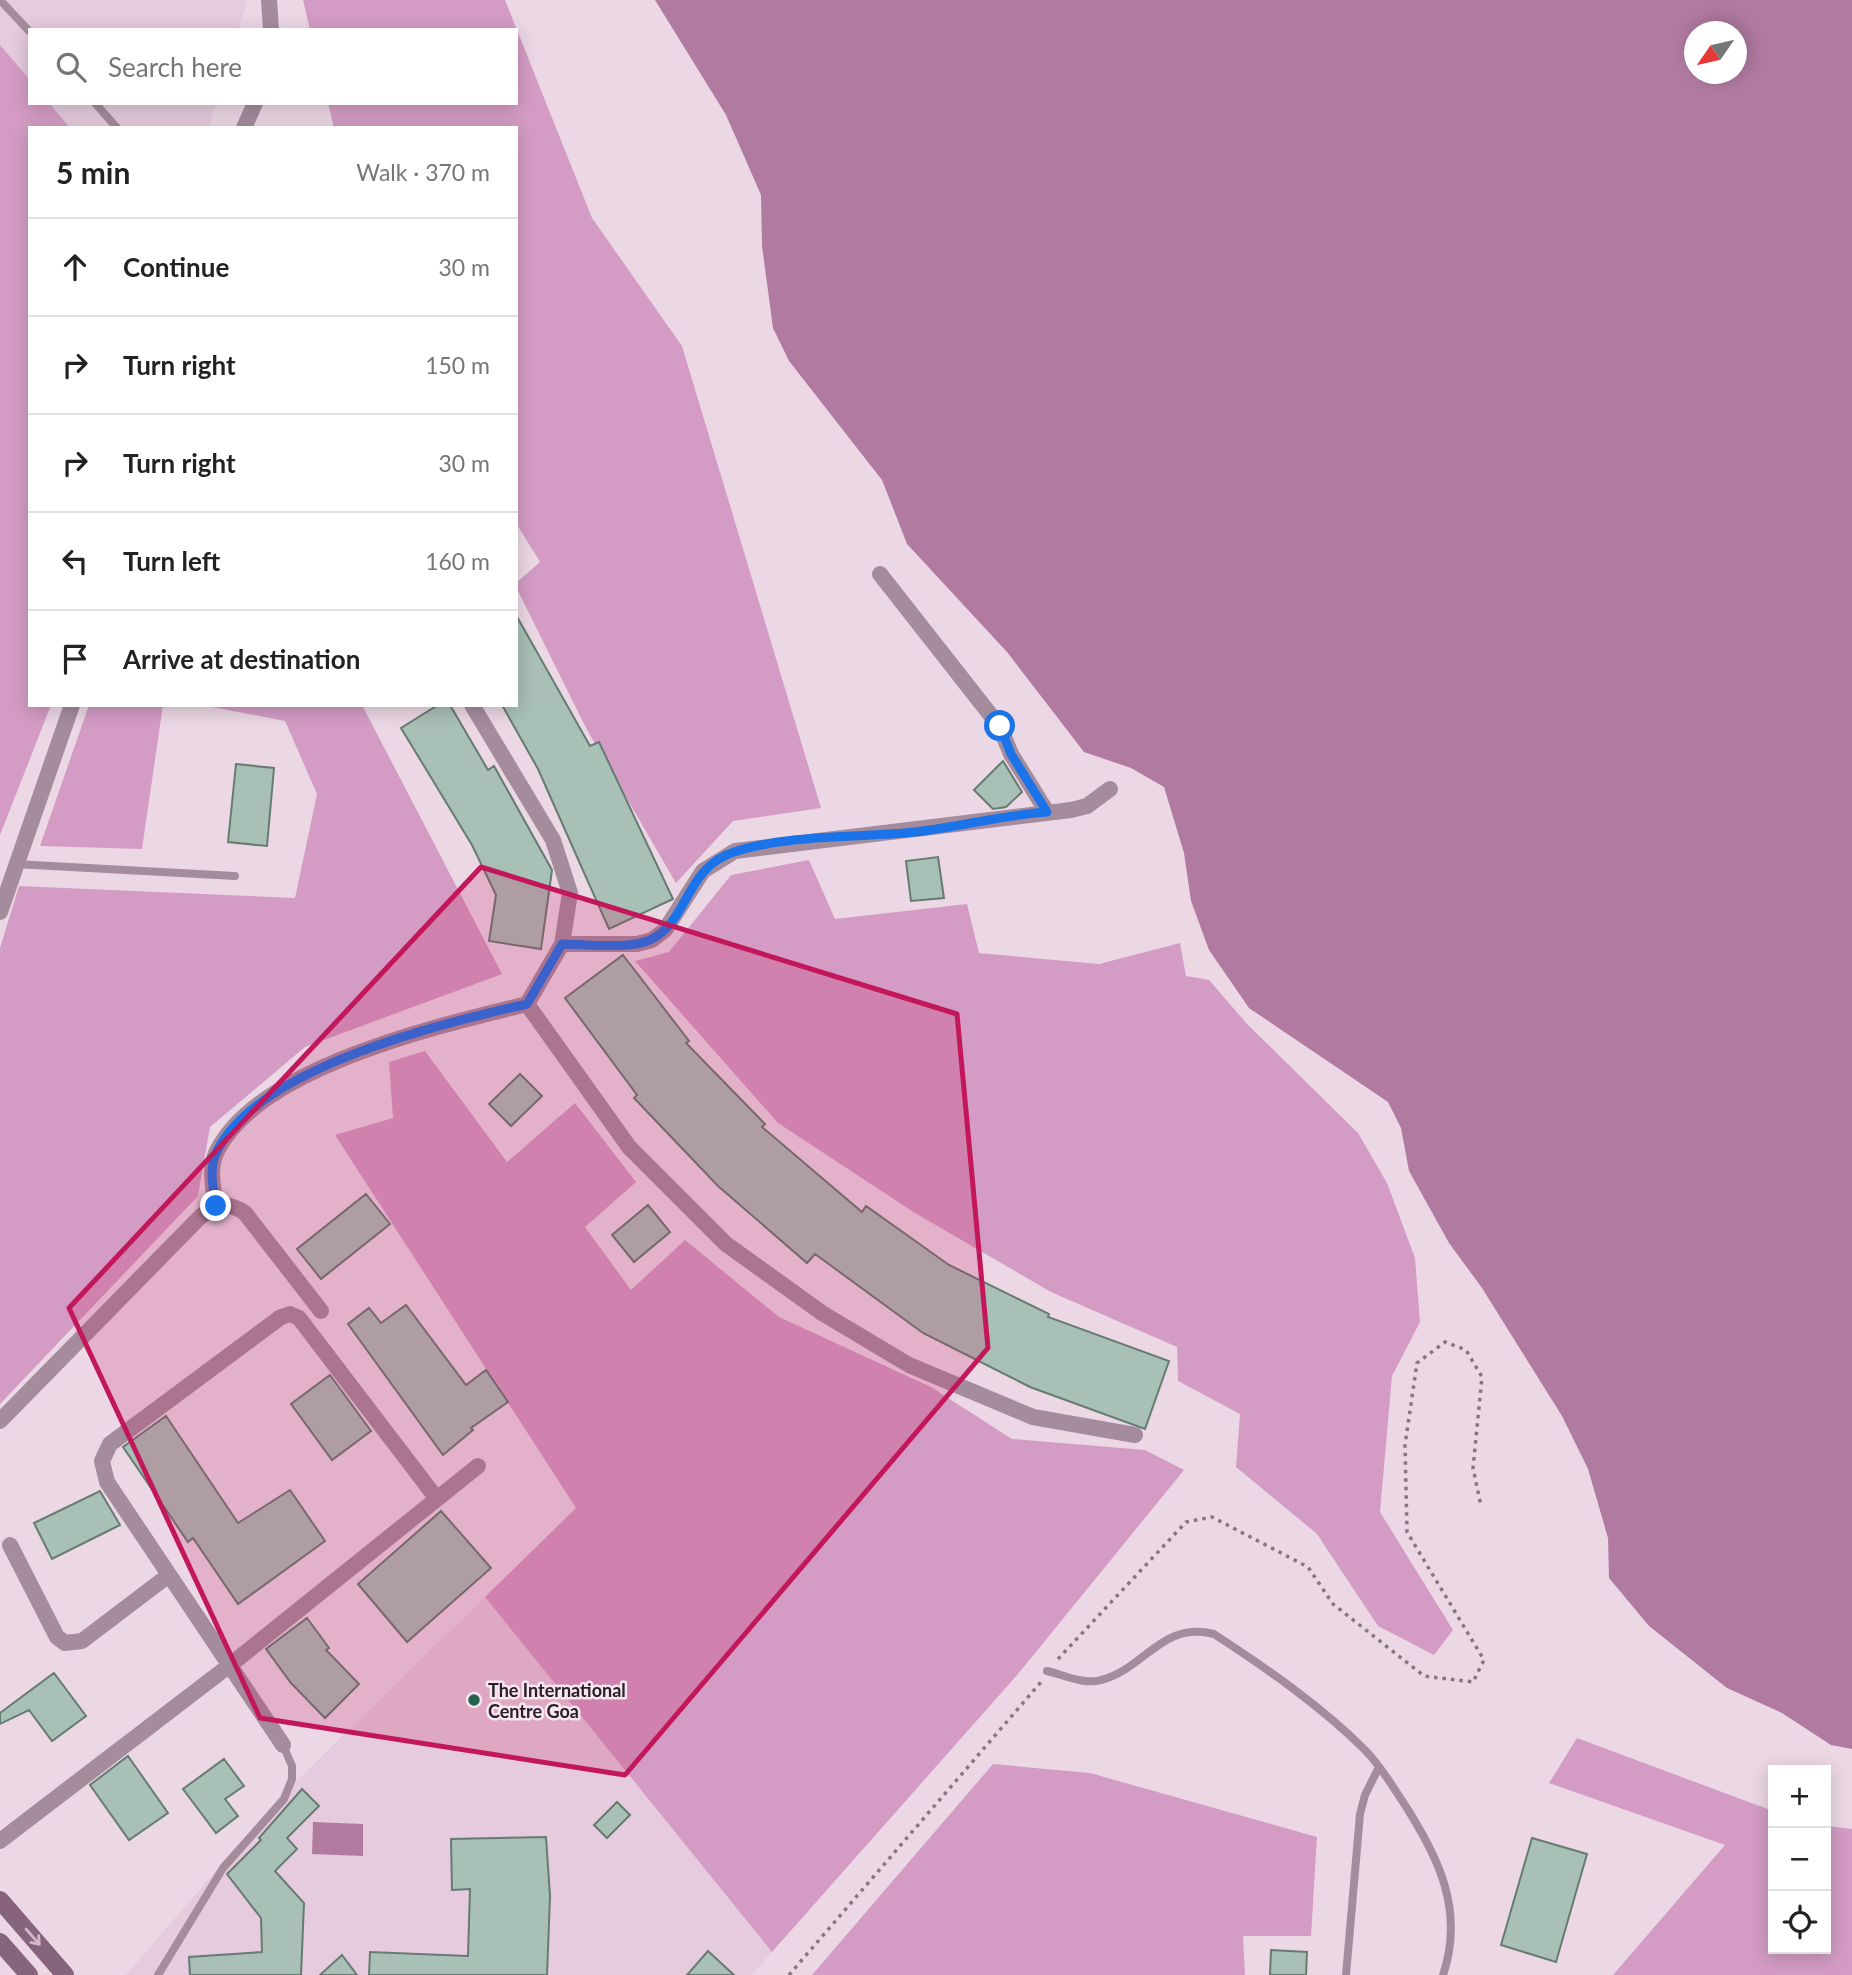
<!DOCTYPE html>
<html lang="en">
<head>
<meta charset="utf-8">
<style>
  :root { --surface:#fff; --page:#f6f6f6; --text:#222; --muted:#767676; --line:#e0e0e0 }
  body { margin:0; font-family:Lato,sans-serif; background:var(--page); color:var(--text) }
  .controls { position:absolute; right:21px; bottom:21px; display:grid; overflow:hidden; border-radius:0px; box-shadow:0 4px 18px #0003 }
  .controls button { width:63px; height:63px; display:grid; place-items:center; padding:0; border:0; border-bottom:2px solid var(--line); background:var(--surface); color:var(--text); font:35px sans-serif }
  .compass { position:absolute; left:1684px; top:21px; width:63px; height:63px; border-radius:50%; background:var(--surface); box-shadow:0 4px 18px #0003; rotate:236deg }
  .stop { position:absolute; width:21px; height:21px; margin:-16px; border:5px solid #1a73e8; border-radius:50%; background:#fff }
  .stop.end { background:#1a73e8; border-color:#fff; box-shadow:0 2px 7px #0008 }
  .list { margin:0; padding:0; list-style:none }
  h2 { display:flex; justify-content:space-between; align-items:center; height:91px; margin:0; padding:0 28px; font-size:30px }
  h2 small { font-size:23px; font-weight:400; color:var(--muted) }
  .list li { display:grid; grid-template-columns:46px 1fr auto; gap:21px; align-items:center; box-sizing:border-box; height:98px; padding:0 28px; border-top:2px solid var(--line) }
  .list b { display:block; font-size:26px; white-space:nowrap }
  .list em { font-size:23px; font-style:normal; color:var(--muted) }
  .icon { flex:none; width:38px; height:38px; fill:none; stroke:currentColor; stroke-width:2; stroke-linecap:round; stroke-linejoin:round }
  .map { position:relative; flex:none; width:1852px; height:1975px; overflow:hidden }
  .search { position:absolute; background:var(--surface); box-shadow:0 4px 18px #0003; left:28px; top:28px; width:490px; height:77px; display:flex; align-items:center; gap:18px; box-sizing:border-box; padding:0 24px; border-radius:0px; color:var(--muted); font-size:26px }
  .panel { position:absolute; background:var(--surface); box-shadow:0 4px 18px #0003; left:28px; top:126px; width:490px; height:581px; border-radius:0px }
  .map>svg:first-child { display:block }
  .built { fill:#e5cbdd }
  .green { fill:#d49cc4 }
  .water { fill:#b17ba1; fill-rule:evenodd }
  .building { fill:#a9c0b6; stroke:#667b72; stroke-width:2 }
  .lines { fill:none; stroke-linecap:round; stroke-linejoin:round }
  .path { stroke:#847780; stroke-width:3.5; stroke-dasharray:3.5 5; stroke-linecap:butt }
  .lane { stroke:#a58c9d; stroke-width:8 }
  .street { stroke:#a58c9d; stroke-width:16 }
  .secondary { stroke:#87647d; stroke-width:18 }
  .oneway { stroke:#d1b8c9 }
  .route { stroke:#1a73e8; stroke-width:9 }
  .marked { fill:#c2185b; fill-opacity:0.2; stroke:#c2185b; stroke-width:5; stroke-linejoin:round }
  .poi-dot { fill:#24624e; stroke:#f9e5f2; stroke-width:2.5 }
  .labels { text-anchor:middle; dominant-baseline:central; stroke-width:5; stroke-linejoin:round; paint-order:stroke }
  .poi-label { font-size:18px; font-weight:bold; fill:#272025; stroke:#f9e5f2; text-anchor:start }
</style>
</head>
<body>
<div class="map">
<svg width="1852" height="1975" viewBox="0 0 1852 1975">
  <rect width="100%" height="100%" fill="#ecd8e5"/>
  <path class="built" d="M0 0H245L246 5 238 30H30V103H216L209 128H30V705H51L0 835Z
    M485 1597 772 1952 752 1975H126L274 1803Z"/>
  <path class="green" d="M303 0H505L592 218 682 346 821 808 733 821 676 883 587 730 516 587V583L540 562 516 523V128H334L328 103H516V30H310Z
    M0 45 30 80V103H49L70 128H30V705H51L0 835Z
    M89 705H163L142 849 40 846Z
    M202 705H362L502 974 305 1047 210 1127 198 1196 0 1404V948L19 886 295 898 317 794 285 721Z
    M809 860 835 919 967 904 979 953 1099 964 1180 943 1186 976 1209 980 1247 1024 1358 1133 1387 1183 1415 1258 1420 1322 1392 1376 1380 1512 1453 1630 1434 1655 1378 1626 1317 1534 1236 1467 1240 1414 1178 1381 1177 1347 1051 1292 915 1213 778 1123 635 961 669 952 731 875Z
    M425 1051 507 1162 575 1103 636 1182 585 1227 631 1290 685 1240 779 1317 931 1387 1012 1439 1145 1450 1184 1470 1018 1674 772 1952 485 1597 576 1508 335 1135 393 1118 389 1062Z
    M1577 1738 1773 1811V1949H1826V1826L1852 1829V1975H1613L1725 1845 1549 1783Z
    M993 1764 1090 1773 1317 1837 1311 1936H1243L1245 1975H812Z"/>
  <path class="water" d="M655 0H1852V1749L1831 1745 1782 1713 1727 1688 1649 1626 1609 1578 1608 1538 1588 1469 1562 1416 1482 1288 1449 1243 1409 1171 1401 1128 1388 1102 1249 1008 1209 950 1191 901 1184 853 1164 787 1131 768 1084 752 1007 652 907 544 882 480 789 361 773 328 762 246 761 195 726 115ZM1694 32H1736V74H1694Z
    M313 1822 363 1824V1856L312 1854Z"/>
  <path class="building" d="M516 615 590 746 599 742 673 899 609 929 538 769 502 705H516Z
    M438 705H450L488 770 494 766 552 870 541 949 489 941 496 895 472 845 401 728Z
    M1003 761 1022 792 1006 807 993 809 974 790Z
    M236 764 274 768 267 846 228 842Z
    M938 857 944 898 911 901 906 861Z
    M623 955 689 1041 686 1043 765 1124 762 1127 862 1212 866 1206 949 1265 1049 1314 1048 1317 1169 1361 1145 1429 1030 1387 923 1333 815 1254 807 1263 718 1186 634 1098 637 1095 565 998Z
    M520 1074 542 1096 511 1126 489 1104Z
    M366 1194 390 1224 321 1279 297 1249Z
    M648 1205 670 1232 634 1262 612 1235Z
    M406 1305 466 1385 486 1370 508 1402 471 1428 473 1430 443 1455 348 1324 369 1308 381 1323Z
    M330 1375 371 1431 332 1460 291 1404Z
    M166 1416 238 1523 290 1490 325 1541 238 1604 193 1538 188 1542 123 1447Z
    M100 1491 120 1525 52 1559 34 1523Z
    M441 1511 491 1568 407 1642 358 1584Z
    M307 1618 329 1648 326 1650 359 1684 325 1718 291 1683 266 1649Z
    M54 1673 86 1716 52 1741 29 1710 0 1724V1713Z
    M128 1756 168 1813 129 1840 90 1785Z
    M224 1759 244 1786 225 1799 238 1816 216 1833 183 1789Z
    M302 1789 319 1806 287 1838 297 1849 275 1871 304 1903 301 1975H190L189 1957 262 1952 261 1918 227 1874 261 1840 259 1838Z
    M617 1802 630 1815 607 1838 594 1825Z
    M546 1837 550 1896 547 1975H369L370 1952 468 1956 470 1889 452 1890 451 1839Z
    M1532 1838 1587 1854 1556 1962 1501 1945Z
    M1271 1950 1307 1952 1306 1975H1270Z
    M708 1951 734 1975H687Z
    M342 1955 357 1975H320Z"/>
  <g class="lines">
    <path class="path" d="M1058 1659 1186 1522 1212 1517 1308 1567 1333 1604 1424 1676 1473 1682 1484 1660 1407 1532 1405 1445 1417 1363 1445 1342 1466 1350 1482 1377 1473 1468 1481 1506
      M789 1975 1041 1682"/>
    <path class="lane" d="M0 0 30 32
      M95 103 117 128
      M15 864 235 876
      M1047 1671C1064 1675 1084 1685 1101 1680 1145 1669 1161 1621 1214 1634 1266 1668 1321 1706 1365 1750 1380 1765 1391 1784 1403 1802 1438 1856 1465 1910 1443 1975
      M158 1975 223 1868 284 1799 292 1779V1766L283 1745
      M1346 1975 1360 1814 1365 1795 1379 1767"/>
    <path class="street" d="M269 0 271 30
      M244 128 255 103
      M880 574 1000 727 1011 754 1047 812
      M472 705 553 840 570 893 562 944 527 1004 629 1147 726 1244 822 1313 909 1365 1033 1417 1135 1435
      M0 912 72 705
      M562 944H637L652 940 665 930 703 871 735 851 1071 810 1087 806 1110 789
      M216 1206C213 1186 208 1167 218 1149 262 1066 441 1025 527 1004
      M0 1421 201 1216C218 1205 228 1201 245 1213L321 1311
      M10 1545 57 1637 65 1643 82 1641 169 1575
      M283 1745 107 1482 102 1461 110 1444 281 1317 290 1314 299 1318 437 1499
      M0 1841 230 1665 478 1466"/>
    <path class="secondary" d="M0 1900 65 1975
      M0 1942 29 1975"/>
  </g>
  <defs><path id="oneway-shaft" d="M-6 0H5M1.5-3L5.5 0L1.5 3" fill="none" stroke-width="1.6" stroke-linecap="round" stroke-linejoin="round" transform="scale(1.75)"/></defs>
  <use class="oneway" href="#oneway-shaft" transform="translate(33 1937) rotate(49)"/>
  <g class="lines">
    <path class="route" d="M216 1206C213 1186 208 1168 218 1149 262 1066 441 1024 527 1004L562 944C586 944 632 950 652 939 688 921 686 867 734 852 789 834 857 838 915 832 959 827 1003 815 1047 812L1011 754 1000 726"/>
  </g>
  <path class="marked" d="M481 867 957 1014 988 1348 625 1775 260 1718 69 1308Z"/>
  <circle class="poi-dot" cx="474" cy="1700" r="7"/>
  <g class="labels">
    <g class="poi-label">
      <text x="488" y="1690">The International<tspan x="488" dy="21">Centre Goa</tspan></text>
    </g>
  </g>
</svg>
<div class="controls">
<button>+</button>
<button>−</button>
<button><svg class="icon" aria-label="locate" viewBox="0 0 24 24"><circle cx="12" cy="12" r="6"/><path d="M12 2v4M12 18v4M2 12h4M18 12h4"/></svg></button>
</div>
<svg class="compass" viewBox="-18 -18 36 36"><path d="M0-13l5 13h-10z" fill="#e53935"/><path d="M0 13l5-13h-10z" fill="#767676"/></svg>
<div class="stop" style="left:1000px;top:726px"></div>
<div class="stop end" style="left:216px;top:1206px"></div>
<div class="search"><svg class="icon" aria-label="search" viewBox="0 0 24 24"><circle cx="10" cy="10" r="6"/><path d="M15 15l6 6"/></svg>Search here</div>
<section class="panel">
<h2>5 min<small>Walk · 370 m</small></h2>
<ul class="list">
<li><svg class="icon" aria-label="ahead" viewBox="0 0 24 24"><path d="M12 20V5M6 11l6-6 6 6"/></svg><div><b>Continue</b></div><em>30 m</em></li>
<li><svg class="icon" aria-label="right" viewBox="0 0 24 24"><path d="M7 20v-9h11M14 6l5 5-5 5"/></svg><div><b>Turn right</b></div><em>150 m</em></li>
<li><svg class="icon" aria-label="right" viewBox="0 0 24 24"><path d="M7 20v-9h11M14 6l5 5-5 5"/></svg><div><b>Turn right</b></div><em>30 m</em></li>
<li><svg class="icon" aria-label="left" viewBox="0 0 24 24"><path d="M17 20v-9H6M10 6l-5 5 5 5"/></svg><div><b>Turn left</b></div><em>160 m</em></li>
<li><svg class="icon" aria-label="arrive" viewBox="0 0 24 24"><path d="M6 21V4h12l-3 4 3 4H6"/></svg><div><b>Arrive at destination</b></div></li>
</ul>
</section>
</div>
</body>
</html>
